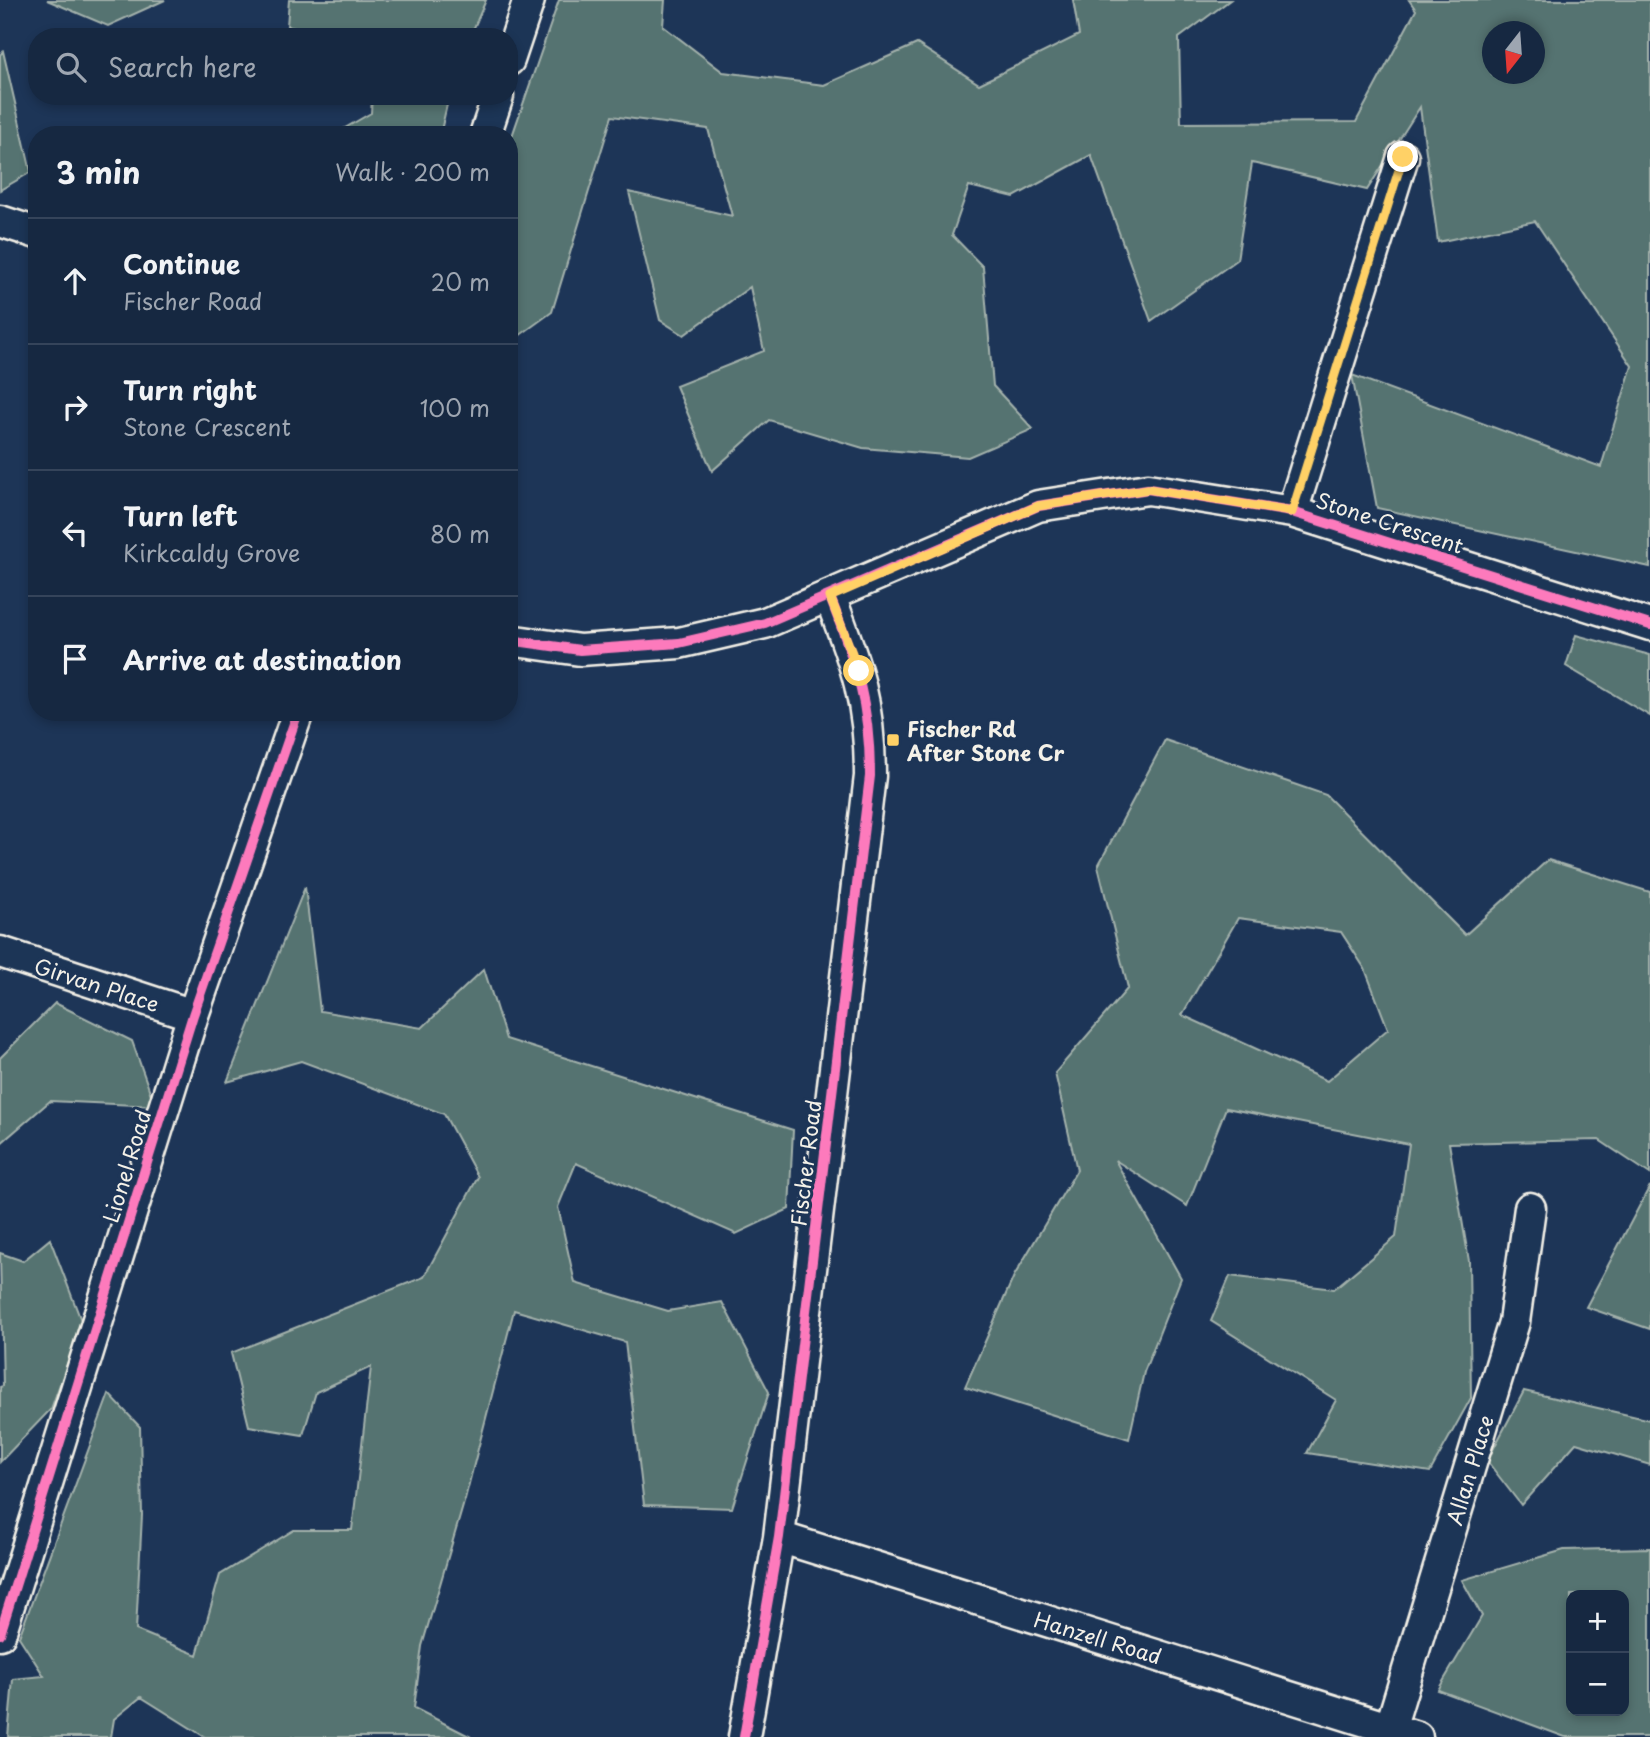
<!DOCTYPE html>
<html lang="en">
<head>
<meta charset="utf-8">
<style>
  :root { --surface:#162841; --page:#23344c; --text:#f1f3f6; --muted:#9ea6b1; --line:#35445a }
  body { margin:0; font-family:"Playpen Sans",sans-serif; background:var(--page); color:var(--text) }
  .controls { position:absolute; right:21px; bottom:21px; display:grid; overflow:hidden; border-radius:14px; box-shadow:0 4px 10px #0003 }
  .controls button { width:63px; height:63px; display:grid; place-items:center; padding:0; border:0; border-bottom:2px solid var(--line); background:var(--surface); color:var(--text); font:35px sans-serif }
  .compass { position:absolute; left:1482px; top:21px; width:63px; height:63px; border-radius:50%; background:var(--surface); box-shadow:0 4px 10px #0003; rotate:197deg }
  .stop { position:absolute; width:21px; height:21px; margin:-16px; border:5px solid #ffd166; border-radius:50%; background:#fff }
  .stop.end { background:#ffd166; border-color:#fff; box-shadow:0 2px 7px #0008 }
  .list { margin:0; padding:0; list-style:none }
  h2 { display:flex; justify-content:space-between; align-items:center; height:91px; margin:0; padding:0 28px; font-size:30px }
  h2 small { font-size:23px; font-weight:400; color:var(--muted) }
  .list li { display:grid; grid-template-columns:46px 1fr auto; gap:21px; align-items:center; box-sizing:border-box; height:126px; padding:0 28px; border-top:2px solid var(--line) }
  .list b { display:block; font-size:26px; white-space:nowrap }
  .list p { margin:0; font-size:23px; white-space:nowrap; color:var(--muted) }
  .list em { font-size:23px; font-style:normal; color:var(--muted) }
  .icon { flex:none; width:38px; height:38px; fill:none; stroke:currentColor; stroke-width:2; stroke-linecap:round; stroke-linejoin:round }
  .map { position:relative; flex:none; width:1650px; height:1737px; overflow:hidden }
  .search { position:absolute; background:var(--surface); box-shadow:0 4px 10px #0003; left:28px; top:28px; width:490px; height:77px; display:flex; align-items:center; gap:18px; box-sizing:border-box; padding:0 24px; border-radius:28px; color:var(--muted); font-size:26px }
  .panel { position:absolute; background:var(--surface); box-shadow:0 4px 10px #0003; left:28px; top:126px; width:490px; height:595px; border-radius:28px }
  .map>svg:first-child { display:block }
  .green { fill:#557371; stroke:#a4b2ac; stroke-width:2; fill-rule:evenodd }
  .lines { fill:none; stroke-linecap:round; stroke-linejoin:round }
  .street-casing { stroke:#f4f1e8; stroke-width:35 }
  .street { stroke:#1d3557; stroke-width:30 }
  .cycleway-casing { stroke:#1d3557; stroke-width:15 }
  .cycleway { stroke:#fd7abc; stroke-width:10 }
  .route { stroke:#ffd166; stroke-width:9 }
  .poi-dot { fill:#ffd166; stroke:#1d3557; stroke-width:2.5 }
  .labels { text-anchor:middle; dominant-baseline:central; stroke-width:6; stroke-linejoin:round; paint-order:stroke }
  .street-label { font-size:21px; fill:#f4f1e8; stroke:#1d3557 }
  .poi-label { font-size:21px; font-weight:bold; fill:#f4f1e8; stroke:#1d3557; text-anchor:start }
</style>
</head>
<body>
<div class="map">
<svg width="1650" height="1737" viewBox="0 0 1650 1737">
  <rect width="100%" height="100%" fill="#1d3557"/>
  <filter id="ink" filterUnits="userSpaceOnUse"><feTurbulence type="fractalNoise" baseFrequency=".0143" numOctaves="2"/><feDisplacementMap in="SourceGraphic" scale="14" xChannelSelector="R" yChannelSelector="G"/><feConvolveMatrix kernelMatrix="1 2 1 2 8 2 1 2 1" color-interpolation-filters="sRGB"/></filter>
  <g filter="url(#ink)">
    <path class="green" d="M47 0H165L108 26Z
      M289 0H486L470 37H330L287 26Z
      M559 0H665L663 26 723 72 824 85 917 44 979 84 1079 35 1073 0H1230L1179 38 1181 123 1356 122 1416 10 1409 0H1650V567L1377 508 1352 375 1601 467 1632 366 1535 221 1438 242 1420 107 1367 190 1252 163 1237 260 1151 321 1091 155 1014 197 969 186 952 235 983 267 993 386 1033 429 968 457 863 448 769 420 712 471 676 386 764 351 750 287 684 335 660 320 629 192 732 216 708 129 612 116 552 312 512 341 509 351V145ZM1492 32H1534V74H1492Z
      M3 51 31 172 0 190V55Z
      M372 96H449L440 135H333L371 113Z
      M1576 635 1650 655V716L1566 666Z
      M1165 740 1326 795 1465 935 1548 860 1650 892V1174L1599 1140 1449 1143 1469 1261 1471 1398 1430 1472 1307 1453 1336 1400 1211 1321 1230 1276 1334 1289 1396 1237 1409 1144 1226 1108 1187 1206 1115 1160 1181 1278 1144 1372 1129 1439 965 1387 1014 1276 1077 1170 1055 1073 1128 988 1098 866ZM1238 918 1341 932 1365 969 1388 1029 1327 1081 1182 1015Z
      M305 887 320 1011 422 1028 484 969 506 1039 793 1130 789 1209 736 1234 576 1163 558 1207 575 1283 668 1311 722 1302 769 1392 732 1508 644 1505 625 1342 514 1310 465 1499 422 1646 414 1708 471 1737H205L141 1697 114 1719 111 1737H8L13 1679 44 1676 19 1637 109 1394 140 1427 142 1515 136 1630 197 1655 220 1575 294 1530H352L371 1367 316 1392 303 1435 249 1426 231 1353 424 1277 478 1177 444 1114 301 1061 227 1082Z
      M55 1003 132 1041 155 1106 50 1101 0 1144V1058Z
      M1650 1186V1329L1586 1307Z
      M50 1239 82 1323 51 1409 0 1462V1387L3 1386 0 1253 23 1261Z
      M1524 1391 1650 1420V1465L1576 1443 1521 1505 1487 1461Z
      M1650 1548V1737H1565L1438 1690 1482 1616 1462 1580 1564 1550ZM1571 1595H1624V1711H1571Z"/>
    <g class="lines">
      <g class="street-casing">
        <path id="street" d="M509 60 529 0
          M485 135 498 96
          M0 221 37 233
          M1292 512 1403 157
          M509 640 580 650 679 643 765 623 1038 506 1148 489 1292 512 1650 625
          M0 952 193 1015
          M779 1537 1417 1737
          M0 1634 193 1015 298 712
          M1390 1729 1514 1322 1530 1208
          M744 1737 779 1537 870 776C870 702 856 664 830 597"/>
      </g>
      <use href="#street" class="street"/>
      <g class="cycleway-casing">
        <path id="cycleway" d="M509 640 580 650 679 643 765 623 1038 506 1148 489 1292 512 1650 625
          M0 1634 193 1015 298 712
          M744 1737 779 1537 870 776C870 702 856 664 830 597"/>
      </g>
      <use href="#cycleway" class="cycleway"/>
    </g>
  </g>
  <g class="lines" filter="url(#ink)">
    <path class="route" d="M859 671 830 597 1038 506 1148 489 1292 512 1403 157"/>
  </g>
  <rect class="poi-dot" x="886" y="733" width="14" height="14" rx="3.5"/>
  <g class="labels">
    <g class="street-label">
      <text transform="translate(1390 522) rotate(18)">Stone Crescent</text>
      <text transform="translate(97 984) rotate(18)">Girvan Place</text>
      <text transform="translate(805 1163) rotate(-83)">Fischer Road</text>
      <text transform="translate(126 1166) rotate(-73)">Lionel Road</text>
      <text transform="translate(1469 1470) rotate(-73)">Allan Place</text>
      <text transform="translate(1098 1637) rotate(17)">Hanzell Road</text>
    </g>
    <g class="poi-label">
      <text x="907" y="728">Fischer Rd<tspan x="907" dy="24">After Stone Cr</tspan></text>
    </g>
  </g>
</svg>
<div class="controls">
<button>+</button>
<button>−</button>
</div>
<svg class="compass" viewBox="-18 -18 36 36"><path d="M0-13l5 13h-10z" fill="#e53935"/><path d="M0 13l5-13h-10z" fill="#9ea6b1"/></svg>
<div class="stop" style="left:859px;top:671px"></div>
<div class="stop end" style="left:1403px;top:157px"></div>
<div class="search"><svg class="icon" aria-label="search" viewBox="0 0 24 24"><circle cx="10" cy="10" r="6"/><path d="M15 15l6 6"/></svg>Search here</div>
<section class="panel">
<h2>3 min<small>Walk · 200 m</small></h2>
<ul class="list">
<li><svg class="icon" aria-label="ahead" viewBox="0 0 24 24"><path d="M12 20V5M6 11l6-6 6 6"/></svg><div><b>Continue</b><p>Fischer Road</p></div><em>20 m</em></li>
<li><svg class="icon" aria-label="right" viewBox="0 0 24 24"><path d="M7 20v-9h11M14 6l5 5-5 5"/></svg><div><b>Turn right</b><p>Stone Crescent</p></div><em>100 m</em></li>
<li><svg class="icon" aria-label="left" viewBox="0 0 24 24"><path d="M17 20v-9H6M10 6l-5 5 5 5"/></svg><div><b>Turn left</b><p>Kirkcaldy Grove</p></div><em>80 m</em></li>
<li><svg class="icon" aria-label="arrive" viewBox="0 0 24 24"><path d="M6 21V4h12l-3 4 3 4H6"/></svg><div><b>Arrive at destination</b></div></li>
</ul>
</section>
</div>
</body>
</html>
